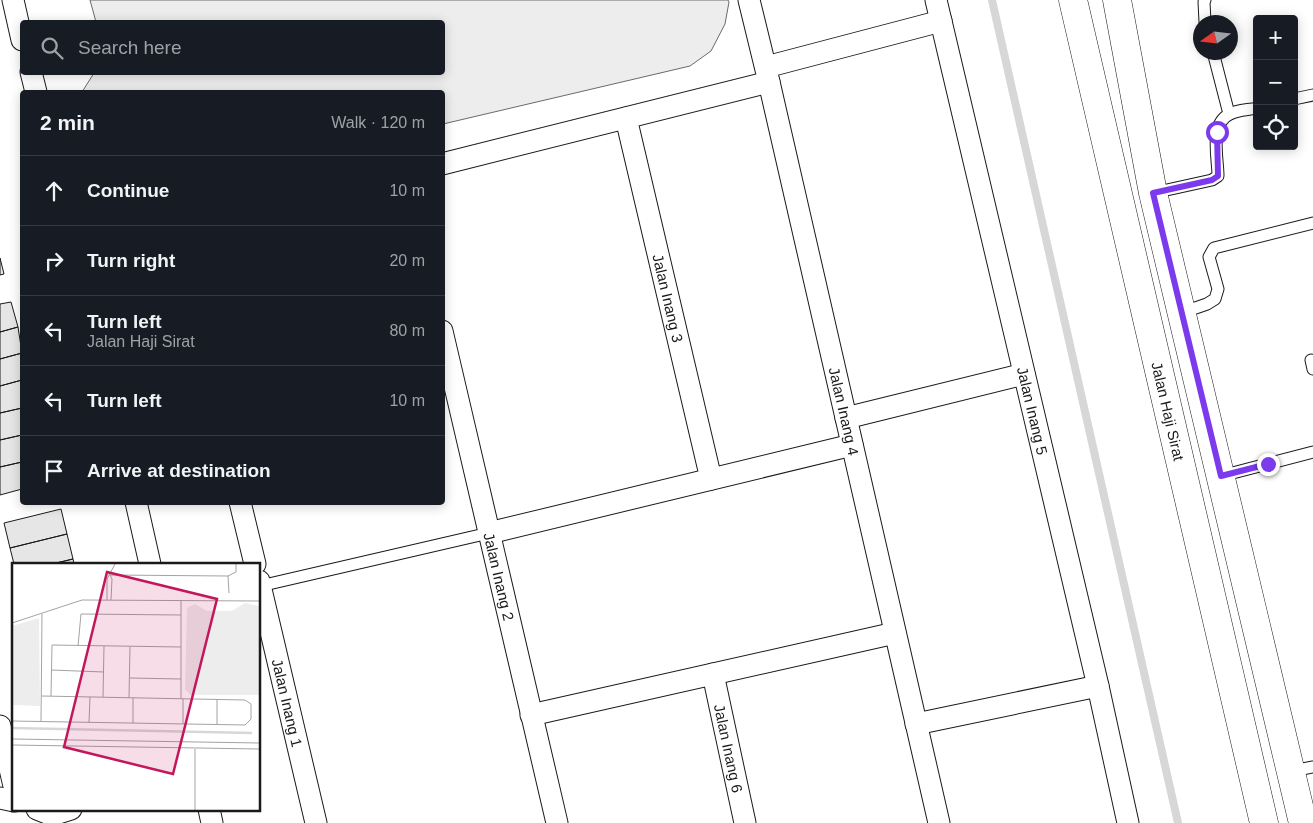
<!DOCTYPE html>
<html lang="en">
<head>
<meta charset="utf-8">
<style>
  :root { --surface:#171b24; --page:#242831; --text:#f1f3f6; --muted:#9ea1a6; --line:#363941 }
  body { margin:0; font-family:Helvetica,sans-serif; background:var(--page); color:var(--text) }
  .controls { position:absolute; right:15px; top:15px; display:grid; overflow:hidden; border-radius:5px; box-shadow:0 2px 12px #0003 }
  .controls button { width:45px; height:45px; display:grid; place-items:center; padding:0; border:0; border-bottom:1px solid var(--line); background:var(--surface); color:var(--text); font:25px sans-serif }
  .compass { position:absolute; left:1193px; top:15px; width:45px; height:45px; border-radius:50%; background:var(--surface); box-shadow:0 2px 12px #0003; rotate:256deg }
  .stop { position:absolute; width:15px; height:15px; margin:-11px; border:4px solid #7c3aed; border-radius:50%; background:#fff }
  .stop.end { background:#7c3aed; border-color:#fff; box-shadow:0 1px 5px #0008 }
  .list { margin:0; padding:0; list-style:none }
  h2 { display:flex; justify-content:space-between; align-items:center; height:65px; margin:0; padding:0 20px; font-size:21px }
  h2 small { font-size:16px; font-weight:400; color:var(--muted) }
  .list li { display:grid; grid-template-columns:32px 1fr auto; gap:15px; align-items:center; box-sizing:border-box; height:70px; padding:0 20px; border-top:1px solid var(--line) }
  .list b { display:block; font-size:19px; white-space:nowrap }
  .list p { margin:0; font-size:16px; white-space:nowrap; color:var(--muted) }
  .list em { font-size:16px; font-style:normal; color:var(--muted) }
  .icon { flex:none; width:28px; height:28px; fill:none; stroke:currentColor; stroke-width:2; stroke-linecap:round; stroke-linejoin:round }
  .map { position:relative; flex:none; width:1313px; height:823px; overflow:hidden }
  .search { position:absolute; background:var(--surface); box-shadow:0 2px 12px #0003; left:20px; top:20px; width:425px; height:55px; display:flex; align-items:center; gap:12px; box-sizing:border-box; padding:0 18px; border-radius:5px; color:var(--muted); font-size:19px }
  .panel { position:absolute; background:var(--surface); box-shadow:0 2px 12px #0003; left:20px; top:90px; width:425px; height:415px; border-radius:5px }
  .map>svg:first-child { display:block }
  .built { fill:#ededed; stroke:#6a6a6a }
  .lines { fill:none; stroke-linecap:round; stroke-linejoin:round }
  .stream { stroke:#d7d7d7; stroke-width:8 }
  .building { fill:#e6e6e6; stroke:#1a1a1a }
  .service-casing { stroke:#1a1a1a; stroke-width:13 }
  .minor-casing { stroke:#1a1a1a; stroke-width:23 }
  .secondary-casing { stroke:#1a1a1a; stroke-width:29 }
  .service { stroke:#fff; stroke-width:11 }
  .minor { stroke:#fff; stroke-width:21 }
  .secondary { stroke:#fff; stroke-width:28 }
  .route { stroke:#7c3aed; stroke-width:6 }
  .labels { text-anchor:middle; dominant-baseline:central; stroke-width:4; stroke-linejoin:round; paint-order:stroke }
  .street-label { font-size:15px; fill:#1a1a1a; stroke:#fff }
  .inset-river { fill:none; stroke:#d7d7d7; stroke-width:2.5 }
  .inset-road { fill:none; stroke:#a3a3a3; stroke-width:1 }
  .view { fill:#c2185b; fill-opacity:0.15; stroke:#c2185b; stroke-width:2.5 }
  .inset-edge { fill:none; stroke:#1a1a1a; stroke-width:2.5 }
</style>
</head>
<body>
<div class="map">
<svg width="1313" height="823" viewBox="0 0 1313 823">
  <rect width="100%" height="100%" fill="#fff"/>
  <path class="built" d="M90 0H728L729 2 725 24 711 51 690 66 443 124 442 92H82L94 73 442 72V22H96Z"/>
  <g class="lines">
    <path class="stream" d="M992 0 1178 823"/>
  </g>
  <path class="building" d="M0 258 4 274 0 275Z
    M11 302 18 327 0 332V304Z
    M18 327 22 353 0 359V332Z
    M22 353V380L0 386V359Z
    M22 380V408L0 413V386Z
    M22 408V435L0 440V413Z
    M22 435V462L0 467V440Z
    M22 462V489L0 495V467Z
    M61 509 67 534 10 548 4 523Z
    M67 534 73 559 52 564H14L10 548Z
    M73 559 74 564H52Z"/>
  <g class="lines">
    <g class="service-casing">
      <path id="service" d="M1205 22 1204 2 1205 0
        M1213 52 1229 114
        M1294 99 1313 95
        M1153 193 1212 180 1218 176C1218 158 1209 123 1230 114 1237 110 1248 110 1257 108
        M1181 313 1207 304 1215 299 1218 289 1209 257 1214 248 1313 223
        M1311 360 1313 369
        M1221 476 1313 452
        M260 586 489 533
        M1292 771 1313 767"/>
    </g>
    <g class="minor-casing">
      <g id="minor">
        <path d="M13 0 22 40"/>
        <path id="s1" d="M749 0 769 82 939 823"/>
        <path id="s2" d="M936 0 1098 686 1128 823"/>
        <path d="M766 67 941 21"/>
        <path d="M31 72 36 92"/>
        <path id="s3" d="M626 118 711 479"/>
        <path d="M442 164 769 82"/>
        <path id="s4" d="M442 331 557 823"/>
        <path d="M846 418 1024 374"/>
        <path d="M136 502 150 564"/>
        <path d="M240 502 255 564"/>
        <path d="M489 533 852 445"/>
        <path id="s5" d="M259 581 316 823"/>
        <path id="s6" d="M713 674 745 823"/>
        <path d="M531 715 895 633"/>
        <path d="M916 724 1098 686"/>
        <path d="M0 726 14 786"/>
        <path d="M0 798 14 801"/>
        <path d="M37 809 52 815 71 809"/>
        <path d="M209 809 212 823"/>
      </g>
    </g>
    <g class="secondary-casing">
      <g id="secondary">
        <path id="s7" d="M1073 0 1264 823"/>
        <path d="M1117 0 1153 193 1303 823"/>
      </g>
    </g>
    <use href="#service" class="service"/>
    <use href="#minor" class="minor"/>
    <use href="#secondary" class="secondary"/>
  </g>
  <g class="lines">
    <path class="route" d="M1217 132 1218 176 1212 180 1153 193 1221 476 1268 464"/>
  </g>
  <g class="labels">
    <g class="street-label">
      <text stroke="none"><textPath href="#s3" startOffset="185">Jalan Inang 3</textPath></text>
      <text stroke="none"><textPath href="#s1" startOffset="422">Jalan Inang 4</textPath></text>
      <text stroke="none"><textPath href="#s2" startOffset="422">Jalan Inang 5</textPath></text>
      <text stroke="none"><textPath href="#s7" startOffset="422">Jalan Haji Sirat</textPath></text>
      <text stroke="none"><textPath href="#s4" startOffset="252">Jalan Inang 2</textPath></text>
      <text stroke="none"><textPath href="#s5" startOffset="125">Jalan Inang 1</textPath></text>
      <text stroke="none"><textPath href="#s6" startOffset="76">Jalan Inang 6</textPath></text>
    </g>
  </g>
  <g transform="translate(12 563)">
    <rect width="248" height="248" fill="#fff"/>
    <path d="M233 40 247 43V132H178L173 126 175 45 183 41 195 48H220ZM27 55 28 143 0 142V63Z" fill="#ededed"/>
    <path class="inset-river" d="M0 165 240 170"/>
    <path class="inset-road" d="M98 12 216 13 224 9V1M98 12 100 16 99 37M216 13 217 30M95 37V16L103 1M169 38V136M0 60 70 37 247 38M66 83 69 51 169 52M39 107 92 109M118 115 169 116M39 133 40 82 169 84M91 134 92 83M117 135 118 84M121 135V160M171 136V161M205 136V161M0 158 233 162 239 156V141L233 137 30 133M29 158 30 51M77 160 78 134M0 176 247 180M0 182 247 186M183 247V186"/>
    <path class="view" d="M95 9 205 36 161 211 52 184Z"/>
    <rect width="248" height="248" class="inset-edge"/>
  </g>
</svg>
<div class="controls">
<button>+</button>
<button>−</button>
<button><svg class="icon" aria-label="locate" viewBox="0 0 24 24"><circle cx="12" cy="12" r="6"/><path d="M12 2v4M12 18v4M2 12h4M18 12h4"/></svg></button>
</div>
<svg class="compass" viewBox="-18 -18 36 36"><path d="M0-13l5 13h-10z" fill="#e53935"/><path d="M0 13l5-13h-10z" fill="#9ea1a6"/></svg>
<div class="stop" style="left:1217px;top:132px"></div>
<div class="stop end" style="left:1268px;top:464px"></div>
<div class="search"><svg class="icon" aria-label="search" viewBox="0 0 24 24"><circle cx="10" cy="10" r="6"/><path d="M15 15l6 6"/></svg>Search here</div>
<section class="panel">
<h2>2 min<small>Walk · 120 m</small></h2>
<ul class="list">
<li><svg class="icon" aria-label="ahead" viewBox="0 0 24 24"><path d="M12 20V5M6 11l6-6 6 6"/></svg><div><b>Continue</b></div><em>10 m</em></li>
<li><svg class="icon" aria-label="right" viewBox="0 0 24 24"><path d="M7 20v-9h11M14 6l5 5-5 5"/></svg><div><b>Turn right</b></div><em>20 m</em></li>
<li><svg class="icon" aria-label="left" viewBox="0 0 24 24"><path d="M17 20v-9H6M10 6l-5 5 5 5"/></svg><div><b>Turn left</b><p>Jalan Haji Sirat</p></div><em>80 m</em></li>
<li><svg class="icon" aria-label="left" viewBox="0 0 24 24"><path d="M17 20v-9H6M10 6l-5 5 5 5"/></svg><div><b>Turn left</b></div><em>10 m</em></li>
<li><svg class="icon" aria-label="arrive" viewBox="0 0 24 24"><path d="M6 21V4h12l-3 4 3 4H6"/></svg><div><b>Arrive at destination</b></div></li>
</ul>
</section>
</div>
</body>
</html>
